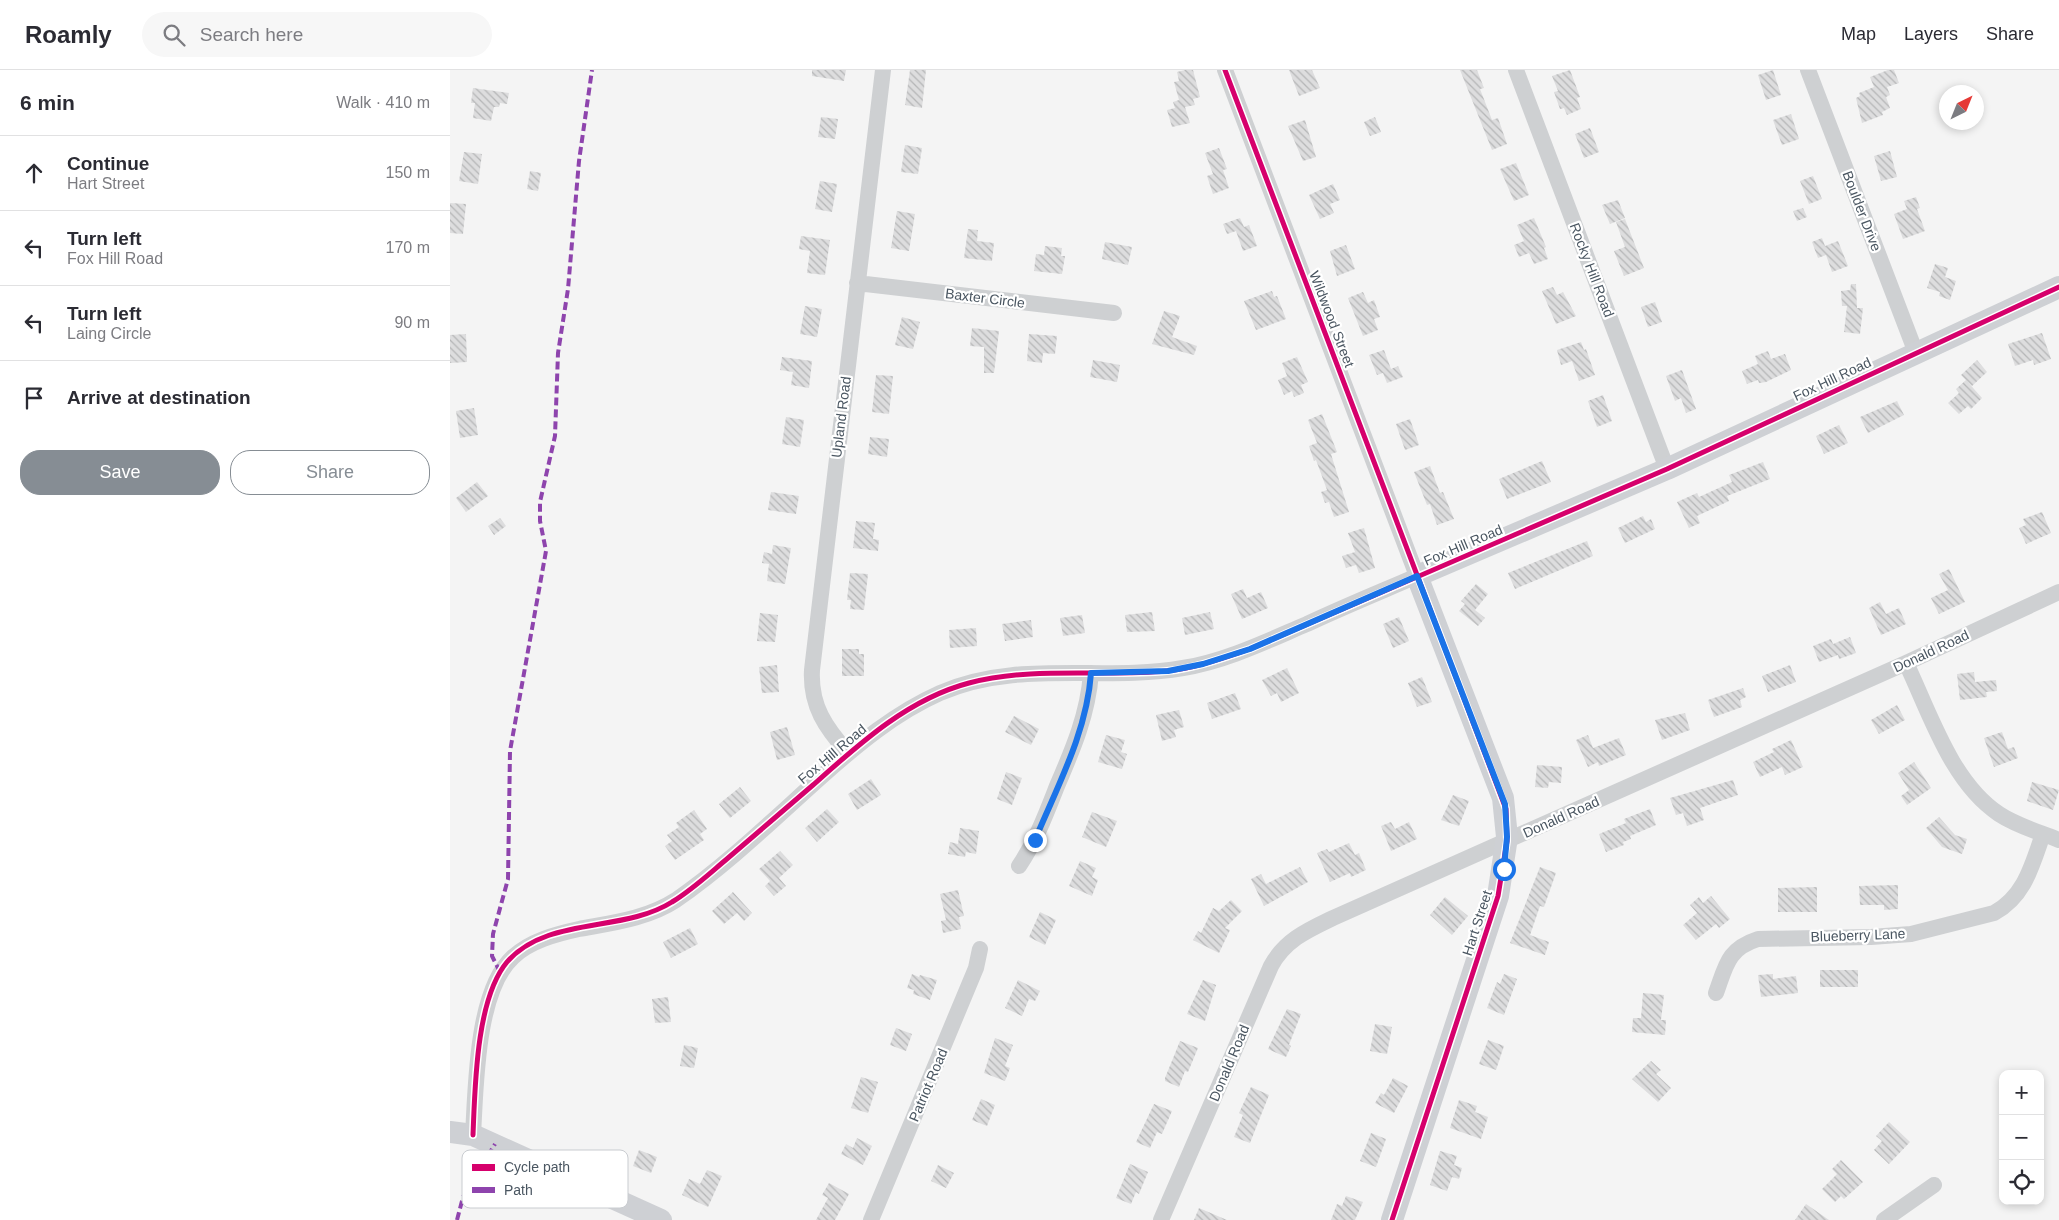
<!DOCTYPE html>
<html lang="en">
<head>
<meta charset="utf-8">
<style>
  :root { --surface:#fff; --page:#f7f7f7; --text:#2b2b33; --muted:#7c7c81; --line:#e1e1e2; --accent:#868d94 }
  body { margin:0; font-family:Arial,sans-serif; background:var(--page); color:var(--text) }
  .controls { position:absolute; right:15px; bottom:15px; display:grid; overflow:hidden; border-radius:10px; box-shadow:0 2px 8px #0003 }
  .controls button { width:45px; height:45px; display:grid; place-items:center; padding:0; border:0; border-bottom:1px solid var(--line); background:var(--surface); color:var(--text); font:25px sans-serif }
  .compass { position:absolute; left:1489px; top:15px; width:45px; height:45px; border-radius:50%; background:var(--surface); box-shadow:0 2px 8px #0003; rotate:43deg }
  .stop { position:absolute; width:15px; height:15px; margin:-11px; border:4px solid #1a73e8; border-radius:50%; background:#fff }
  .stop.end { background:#1a73e8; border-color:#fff; box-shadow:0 1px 5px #0008 }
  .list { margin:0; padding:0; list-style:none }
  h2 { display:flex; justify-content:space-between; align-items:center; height:65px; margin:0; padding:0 20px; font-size:21px }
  h2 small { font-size:16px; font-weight:400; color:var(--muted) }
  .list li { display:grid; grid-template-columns:32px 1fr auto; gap:15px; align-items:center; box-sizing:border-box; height:75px; padding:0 20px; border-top:1px solid var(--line) }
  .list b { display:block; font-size:19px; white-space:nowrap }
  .list p { margin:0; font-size:16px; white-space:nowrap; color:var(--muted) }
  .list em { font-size:16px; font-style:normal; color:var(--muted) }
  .actions { display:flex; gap:10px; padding:15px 20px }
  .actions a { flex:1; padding:11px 0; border:1px solid var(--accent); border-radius:20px; text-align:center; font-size:18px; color:var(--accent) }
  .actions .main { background:var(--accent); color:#fff }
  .icon { flex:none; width:28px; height:28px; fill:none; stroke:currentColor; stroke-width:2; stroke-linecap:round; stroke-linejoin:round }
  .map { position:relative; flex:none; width:1609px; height:1150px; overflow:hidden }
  header { display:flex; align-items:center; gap:30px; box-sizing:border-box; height:70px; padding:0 25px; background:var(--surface); border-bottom:1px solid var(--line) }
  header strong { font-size:24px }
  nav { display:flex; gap:28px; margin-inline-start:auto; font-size:18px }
  .search { width:350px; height:45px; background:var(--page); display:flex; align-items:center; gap:12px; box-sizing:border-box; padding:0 18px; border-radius:28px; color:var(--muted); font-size:19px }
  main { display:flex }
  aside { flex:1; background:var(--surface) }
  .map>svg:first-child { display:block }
  .building { fill:url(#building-back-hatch) }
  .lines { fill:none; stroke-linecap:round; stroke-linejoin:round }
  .street { stroke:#ced0d2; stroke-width:16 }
  .secondary { stroke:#ced0d4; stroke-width:22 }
  .quiet { stroke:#8e44ad; stroke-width:4; stroke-dasharray:8 4; stroke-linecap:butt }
  .cycleway-casing { stroke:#fff; stroke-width:8 }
  .cycleway { stroke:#d6006c; stroke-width:5 }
  .route { stroke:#1a73e8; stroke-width:6 }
  .labels { text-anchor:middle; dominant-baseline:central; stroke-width:4.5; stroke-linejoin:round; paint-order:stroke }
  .street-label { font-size:14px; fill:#4a5661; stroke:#fff }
  .key { fill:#fff; stroke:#c9ccd0; stroke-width:1 }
  .key-label { font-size:14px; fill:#4a5661 }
</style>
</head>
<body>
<header>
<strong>Roamly</strong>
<div class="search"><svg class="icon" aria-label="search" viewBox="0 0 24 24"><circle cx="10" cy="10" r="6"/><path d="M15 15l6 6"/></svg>Search here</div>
<nav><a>Map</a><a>Layers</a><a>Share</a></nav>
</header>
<main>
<aside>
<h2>6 min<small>Walk · 410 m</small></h2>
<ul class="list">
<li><svg class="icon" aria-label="ahead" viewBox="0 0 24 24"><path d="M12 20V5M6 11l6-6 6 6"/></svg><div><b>Continue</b><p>Hart Street</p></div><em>150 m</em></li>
<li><svg class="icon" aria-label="left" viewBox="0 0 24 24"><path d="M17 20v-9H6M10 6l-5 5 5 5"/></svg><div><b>Turn left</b><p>Fox Hill Road</p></div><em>170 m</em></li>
<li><svg class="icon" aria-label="left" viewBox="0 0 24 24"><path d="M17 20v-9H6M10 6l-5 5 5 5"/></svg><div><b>Turn left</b><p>Laing Circle</p></div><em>90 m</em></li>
<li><svg class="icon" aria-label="arrive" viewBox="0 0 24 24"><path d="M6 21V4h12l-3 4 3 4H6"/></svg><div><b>Arrive at destination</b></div></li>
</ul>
<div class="actions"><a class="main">Save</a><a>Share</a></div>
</aside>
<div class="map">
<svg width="1609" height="1150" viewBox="0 0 1609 1150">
  <defs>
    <pattern id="building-back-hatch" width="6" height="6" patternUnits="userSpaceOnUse" patternTransform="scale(1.25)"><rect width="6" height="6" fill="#ddddde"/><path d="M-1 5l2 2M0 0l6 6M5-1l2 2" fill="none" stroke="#b5b6b7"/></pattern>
  </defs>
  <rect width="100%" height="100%" fill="#f4f4f4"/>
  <path class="building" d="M362 0H396L394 11 362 6Z
    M460 0H476L472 38 455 35Z
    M735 0H743L750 27 743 29 745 35 735 37 740 53 722 57 717 40 725 38 723 32 729 30 724 12 729 11 727 2Z
    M839 0H862L870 18 849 26Z
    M1010 0H1027L1034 18 1030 19 1042 50 1048 48 1057 74 1042 80Z
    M1120 0 1130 27 1127 28 1131 39 1117 45 1114 38 1110 39 1104 22 1108 21 1102 6Z
    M1323 0 1331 25 1316 30 1308 5Z
    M1438 0H1444L1449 13 1437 17 1440 25 1436 27 1440 38 1432 42 1433 45 1412 53 1406 28 1410 26 1409 23 1424 17 1420 7Z
    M23 18 59 23 57 34 50 33 49 37H44L41 51 23 48 25 33H21Z
    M1341 44 1349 69 1332 75 1323 50Z
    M371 47 388 49 385 69 368 67Z
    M925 47 931 62 920 66 914 52Z
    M855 50 866 87 853 91 838 56Z
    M1140 58 1149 82 1134 88 1125 64Z
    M455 75 472 78 468 104 451 102Z
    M769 78 777 99 773 100 779 118 763 124 757 106 763 104 755 83Z
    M1440 81 1447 107 1431 111 1424 86Z
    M14 82 32 84 28 114 9 111Z
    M1066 93 1079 125 1064 131 1050 99Z
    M80 101 91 103 88 121 77 119Z
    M1363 106 1372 129 1359 134 1350 111Z
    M370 111 387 114 382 142 365 139Z
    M883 114 890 130 880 134 884 143 870 149 859 125Z
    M1466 127 1470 138 1467 139 1475 161 1453 169 1444 144 1457 139 1454 131Z
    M1168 130 1175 148 1160 154 1152 135Z
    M0 133 16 134 13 164 0 163Z
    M1353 138 1357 147 1347 151 1343 141Z
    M447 141 465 144 459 181 441 178Z
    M790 148 794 157 799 155 807 176 793 181 786 161 777 164 773 154Z
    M1084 148 1096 177 1094 178 1098 189 1084 194 1079 183 1069 187 1064 175 1074 171 1067 155Z
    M1175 149 1194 198 1174 206 1164 181 1175 177 1166 152Z
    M518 159 528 160 527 171 544 173 542 191 514 188Z
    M351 166 380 170 375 205 357 203 360 181 349 179Z
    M1372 168 1375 176 1388 171 1398 196 1382 202 1376 185 1368 188 1362 172Z
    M655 172 682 177 678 195 652 189Z
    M896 175 905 199 887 206 880 181Z
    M595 176 612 178 611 186H615L612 204 584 201 586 184 594 185Z
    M1485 194 1498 198 1495 207 1506 211 1500 230 1489 226 1490 222 1477 218Z
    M1401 214H1406L1407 238H1413L1410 264 1394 262 1397 236H1392L1391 221 1400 220Z
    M1103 217 1107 225 1113 222 1126 246 1106 254 1092 221Z
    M822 221 824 227 827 226 836 249 806 260 794 231Z
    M913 222 918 233 924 230 930 247 924 249 928 260 913 266 898 228Z
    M1205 232 1212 252 1198 257 1191 237Z
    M355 236 372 239 367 267 350 264Z
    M714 241 730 246 722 267 747 276 744 285 702 274Z
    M452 247 470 252 463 279 445 275Z
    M522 258 549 261 544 303H534V277L520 276Z
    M1592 263 1601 289 1584 295 1583 290 1565 296 1558 274Z
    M16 264 17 292 0 293V265Z
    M579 264 607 266 605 284 593 283 592 293 577 291Z
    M1131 272 1134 280 1136 279 1145 305 1129 311 1122 291 1111 295 1107 280Z
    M934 280 941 299 948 296 953 307 937 313 933 303 927 305 919 285Z
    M1318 281 1321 289 1335 284 1341 300 1316 312 1309 313 1308 310 1297 314 1292 301 1308 294 1305 286Z
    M332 287 362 291 359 318 341 315 343 302 330 300Z
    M847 287 858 312 851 315 854 323 844 327 842 321 834 325 828 310 837 306 832 293Z
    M643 290 670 295 667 312 640 307Z
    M1527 290 1537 302 1522 316 1511 305Z
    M1232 300 1246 339 1236 343 1231 328 1225 331 1216 306Z
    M426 305 443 306 439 344 422 342Z
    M1516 310 1532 328 1521 339 1518 336 1509 344 1498 333 1509 323 1506 319Z
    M1153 325 1162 351 1147 357 1138 331Z
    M1447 331 1454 345 1418 363 1410 347Z
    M24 338 28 365 10 368 6 341Z
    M872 344 887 382 881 384 899 442 884 447 879 432 875 433 871 422 877 420 866 390 864 391 859 376 867 373 858 350Z
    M336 347 354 350 350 377 332 374Z
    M960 349 969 375 955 380 946 354Z
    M1389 355 1398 373 1374 384 1366 366Z
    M420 367 439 369 437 387 418 384Z
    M1092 391 1101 412 1057 429 1049 409Z
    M1313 392 1320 409 1277 426 1279 431 1247 446 1250 453 1239 458 1227 432 1247 423 1249 427 1282 412 1279 405Z
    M980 396 990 423 993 422 1004 449 987 455 980 434 977 435 964 402Z
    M27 412 38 426 16 442 6 428Z
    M321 422 349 426 346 444 318 440Z
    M1592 442 1601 463 1576 474 1569 458 1576 455 1573 449Z
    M1193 446 1196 452 1201 449 1205 459 1175 473 1168 458Z
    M50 448 56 456 44 465 38 456Z
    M406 451 425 453 423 469 429 470 428 481 403 478Z
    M914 458 925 498 909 503 906 495 896 498 892 486 905 482 898 463Z
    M1137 471 1143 486 1065 519 1058 503Z
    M323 475 341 478 335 514 317 511 319 494 312 493 314 482 322 484Z
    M1499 499 1515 532 1489 544 1481 528 1498 520 1489 504Z
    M400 503 418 504 414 540 400 539 401 530H397Z
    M1026 514 1038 524 1025 540 1035 548 1028 556 1009 541 1015 534 1011 531Z
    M793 519 797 528 811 522 818 538 792 549 781 524Z
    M1430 532 1436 544 1449 538 1456 554 1431 565 1419 538Z
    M702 542 705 561 677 562 675 545Z
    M760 542 764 559 735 565 732 548Z
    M310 543 328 545 325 572 307 571Z
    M632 545 635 563 613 566 610 548Z
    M949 547 959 571 943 578 933 554Z
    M581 550 583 567 555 571 552 554Z
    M526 558 527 576 500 578 499 560Z
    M1400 567 1406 583 1389 589 1388 585 1369 592 1363 576 1381 569 1383 574Z
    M392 579H409V584H414V606H392Z
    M327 595 329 622 312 623 309 597Z
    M1340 595 1346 612 1318 622 1312 606Z
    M837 598 849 623 831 632 827 623 821 626 812 610Z
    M1524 602 1525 612 1546 610 1547 621 1536 622 1537 627 1510 630 1507 604Z
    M972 607 982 632 967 637 958 613Z
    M1293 618 1296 627 1290 630 1292 637 1264 647 1258 630Z
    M785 623 791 639 762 649 757 633Z
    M1447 635 1455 650 1429 664 1421 650Z
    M729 640 734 657 724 660 726 667 712 671 706 645Z
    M1235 643 1240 660 1212 670 1205 650Z
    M564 646 589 659 581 675 555 662Z
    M337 657 345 685 327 690 320 662Z
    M1552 662 1558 679 1564 677 1568 688 1544 697 1534 668Z
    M656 665 675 670 671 682 677 684 672 699 648 692Z
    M1138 665 1143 678 1169 668 1176 685 1149 696 1148 692 1138 697 1126 670Z
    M1341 670 1353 697 1335 705 1332 697 1310 707 1303 692 1324 682 1322 679Z
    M1464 692 1481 718 1457 735 1451 726 1459 720 1448 703Z
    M1087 695 1112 697 1111 713 1099 712 1098 718 1085 717Z
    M556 702 572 708 562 735 547 729Z
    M421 709 431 725 407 740 398 724Z
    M1283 710 1288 725 1250 738 1254 750 1237 756 1233 743 1226 745 1220 728Z
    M1582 712 1609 720 1603 740 1577 731Z
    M290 717 301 731 280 748 269 734Z
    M1003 725 1019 731 1009 756 991 750Z
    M377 739 389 752 367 772 355 758Z
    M1200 739 1206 755 1180 766 1181 769 1173 772 1174 775 1156 782 1149 764 1176 753 1174 749Z
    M244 740 257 759 250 764 254 770 225 790 215 776 222 771 217 765 229 757 226 753Z
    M642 742 667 751 656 777 632 767Z
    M1489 747 1505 765 1517 769 1512 784 1492 777 1476 758Z
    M941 752 945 759 959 752 967 769 941 781 931 756Z
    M510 758 529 761 526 784 516 782 515 787 498 784 500 772 508 774Z
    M899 773 905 785 909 783 916 800 901 807 900 803 880 812 867 783 877 779 879 782Z
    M330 781 343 795 329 808 336 816 324 826 315 816 320 811 309 799Z
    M630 791 646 798 642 807 648 810 642 826 619 816Z
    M850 797 858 812 814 836 801 809 811 804 816 814Z
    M1090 797 1106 803 1094 837 1090 836 1080 865 1099 872 1095 885 1060 873Z
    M1448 815V839L1434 840V835H1410L1409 816Z
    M1367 817V842H1328V818Z
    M508 820 514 846 509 847 511 859 493 863 491 851 496 850 490 824Z
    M283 822 302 843 294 851 287 843 274 854 262 841Z
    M1261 826 1280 849 1269 858 1266 854 1246 870 1233 855 1247 843 1240 835 1249 827 1253 833Z
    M995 827 1018 846 1002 865 980 845Z
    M781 830 792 841 775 858 780 860 769 883 743 870 748 861 751 863 763 838 769 841Z
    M590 842 606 850 595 875 579 867Z
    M240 858 248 874 221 888 213 872Z
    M1370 900H1408V917H1370Z
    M462 904 469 907 470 905 487 910 480 930 463 924 464 920 457 918Z
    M1054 904 1067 909 1054 945 1037 938 1047 912 1050 914Z
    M1323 904V909L1346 906 1348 923 1311 927 1308 905Z
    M568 910 590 921 585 931 579 929 572 946 555 938Z
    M753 910 766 915 755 951 737 944Z
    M1193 923 1214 925 1211 950H1216L1215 965 1182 962 1183 948H1191Z
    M218 927 221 952 205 953 202 929Z
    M837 939 851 944 839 975 841 976 836 987 818 979Z
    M925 954 942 957 937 984 920 981Z
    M446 958 462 964 456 981 440 975Z
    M545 968 563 975 555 996 560 998 555 1011 534 1003Z
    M1038 970 1054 976 1046 1000 1029 994Z
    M730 971 748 978 738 1002 735 1001 729 1017 715 1011V1008Z
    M234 975 248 978 244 998 230 996Z
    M1201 991 1211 1000 1206 1004 1221 1018 1208 1032 1182 1009Z
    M411 1007 428 1012 418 1043 401 1038Z
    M943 1008 958 1016 944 1043 925 1033 931 1023 934 1025Z
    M801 1017 819 1025 800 1073 784 1067 793 1045 789 1043Z
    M531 1029 545 1035 537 1056 522 1050Z
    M1009 1030 1027 1036 1025 1042 1038 1047 1031 1069 1000 1058Z
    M704 1034 722 1041 712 1064 707 1062 700 1078 686 1072Z
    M1439 1052 1460 1072 1439 1094 1424 1080 1432 1071 1426 1066Z
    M921 1063 936 1069 926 1097 910 1091Z
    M407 1068 422 1076 413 1095 391 1084 396 1074 403 1078Z
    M189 1080 207 1087 201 1103 183 1096Z
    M990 1081 1007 1086 1004 1095 1012 1098 1009 1109 1002 1107 997 1121 980 1115Z
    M1391 1090 1413 1112 1394 1129 1391 1126 1385 1132 1372 1119 1387 1104 1382 1099Z
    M680 1094 698 1102 689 1124 686 1122 681 1134 666 1128Z
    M488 1095 504 1103 496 1118 481 1111Z
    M257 1100 272 1106 258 1137 232 1125 239 1109 250 1114Z
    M379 1113 399 1124 385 1150H366L378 1128 372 1125Z
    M896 1126 913 1132 905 1150H881L887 1134 892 1136Z
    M1356 1134 1379 1150H1345Z
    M749 1138 777 1150H744Z"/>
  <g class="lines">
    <path class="street" d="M1066 0 1217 399
      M1358 0 1466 283
      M407 213 664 243
      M1456 593C1480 643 1501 712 1549 744 1567 756 1589 762 1609 770
      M398 683C376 658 360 636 362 600L433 0
      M569 796C586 771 596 744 607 716 623 679 638 644 641 603
      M1266 923C1276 896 1277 879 1308 869L1421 867 1461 864 1544 843C1575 826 1582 795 1593 764
      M23 1065C26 1016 26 921 63 887 80 871 106 864 129 859 161 853 197 849 226 830 278 794 325 748 372 706 408 674 445 643 490 623 567 589 652 612 733 598 776 591 817 571 857 554 893 537 930 522 967 506L775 0
      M421 1150 526 898 530 879
      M711 1150 821 896C835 870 858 860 883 848L1456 593 1609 522
      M1434 1150 1484 1115"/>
    <path class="secondary" d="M0 1062 23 1065 211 1150
      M942 1150 1048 826 1057 767 1053 728 967 506 1217 399 1609 217"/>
    <path class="quiet" d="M50 902 42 886 43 864 58 809 60 681 96 481 90 451V432L105 366 108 283 118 219 129 91 142 0
      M7 1150 13 1127 45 1074"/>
    <g class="cycleway-casing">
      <path id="cycleway" d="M775 0 1056 739 1057 771 1048 826 942 1150
        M23 1065C25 1017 26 929 57 892 97 846 173 863 222 832 242 820 260 803 278 788 306 764 335 739 363 715 409 674 458 629 519 613 584 596 651 607 717 601 746 598 773 588 800 579L1217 399 1609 217"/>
    </g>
    <use href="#cycleway" class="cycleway"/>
  </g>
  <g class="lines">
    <path class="route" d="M585 770C607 717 637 662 641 603L718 601 753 594 800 579 967 506 1055 734 1057 767 1054 799"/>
  </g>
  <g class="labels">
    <g class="street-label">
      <text transform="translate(1412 141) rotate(69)">Boulder Drive</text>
      <text transform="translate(1142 200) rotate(69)">Rocky Hill Road</text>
      <text transform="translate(535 228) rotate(7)">Baxter Circle</text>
      <text transform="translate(882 249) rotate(69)">Wildwood Street</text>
      <text transform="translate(1382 309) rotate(-25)">Fox Hill Road</text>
      <text transform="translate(391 347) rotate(-83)">Upland Road</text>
      <text transform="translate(1013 475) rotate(-23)">Fox Hill Road</text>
      <text transform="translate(1481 581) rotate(-25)">Donald Road</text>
      <text transform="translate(382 684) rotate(-40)">Fox Hill Road</text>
      <text transform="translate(1111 747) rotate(-24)">Donald Road</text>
      <text transform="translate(1027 853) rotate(-72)">Hart Street</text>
      <text transform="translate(1408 865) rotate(-2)">Blueberry Lane</text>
      <text transform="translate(779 993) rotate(-67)">Donald Road</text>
      <text transform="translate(478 1015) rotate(-67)">Patriot Road</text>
    </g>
  </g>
  <rect x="12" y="1080" width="166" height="58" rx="8" class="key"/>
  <rect x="22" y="1094" width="23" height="7" fill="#d6006c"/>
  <rect x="22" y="1117" width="23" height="6" fill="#8e44ad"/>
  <g class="key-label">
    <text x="54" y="1102">Cycle path</text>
    <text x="54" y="1125">Path</text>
  </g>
</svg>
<div class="controls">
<button>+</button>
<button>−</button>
<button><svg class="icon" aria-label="locate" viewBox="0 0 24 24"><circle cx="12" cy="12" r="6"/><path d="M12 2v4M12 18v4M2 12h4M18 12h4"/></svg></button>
</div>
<svg class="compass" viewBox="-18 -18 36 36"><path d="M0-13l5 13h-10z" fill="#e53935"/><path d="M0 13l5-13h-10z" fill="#7c7c81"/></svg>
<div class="stop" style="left:1054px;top:799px"></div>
<div class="stop end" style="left:585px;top:770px"></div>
</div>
</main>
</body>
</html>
